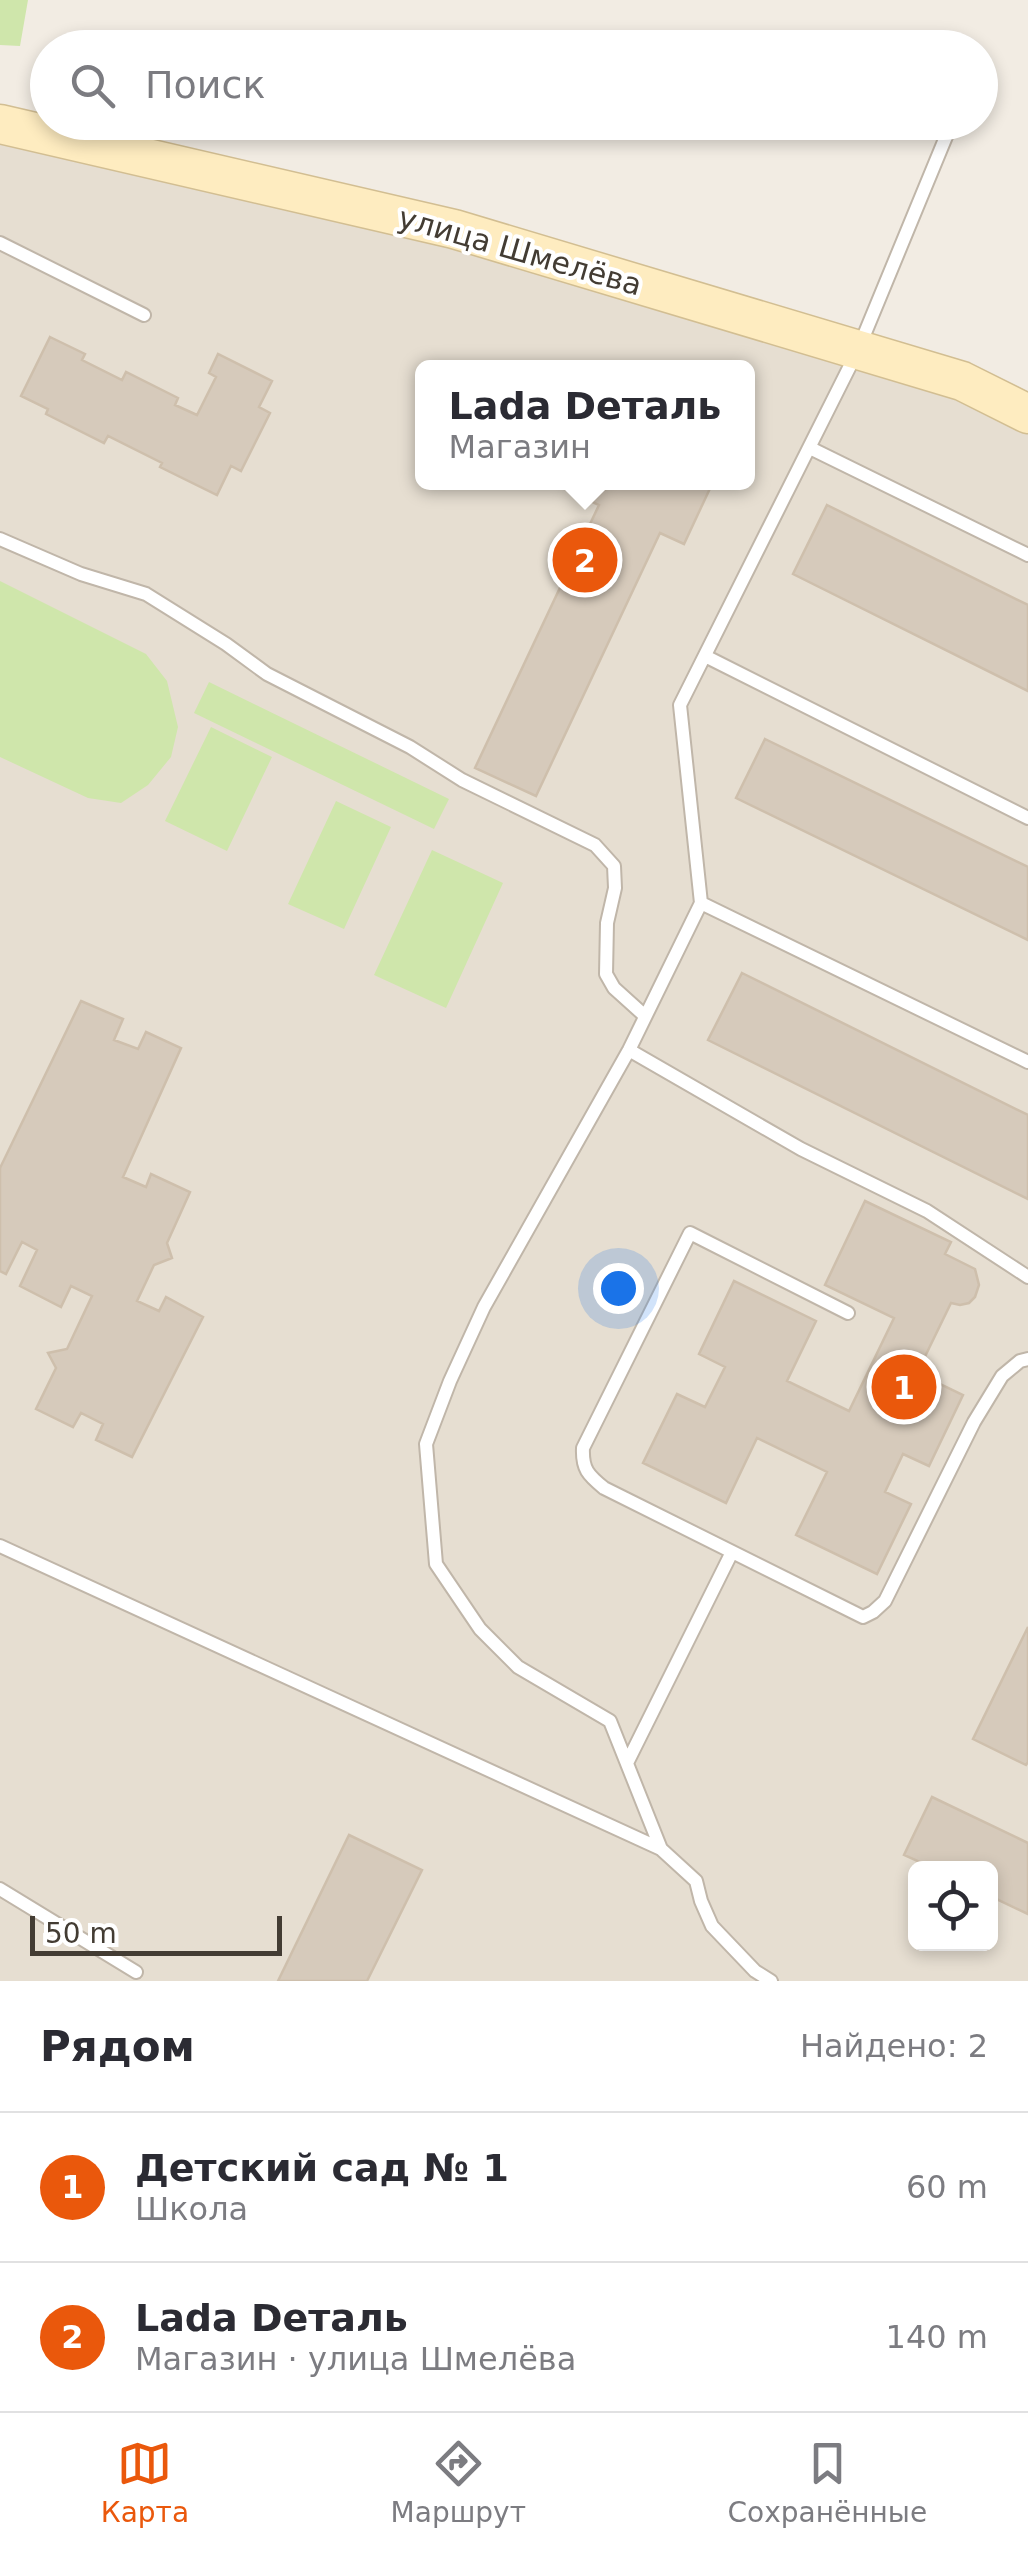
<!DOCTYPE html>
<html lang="ru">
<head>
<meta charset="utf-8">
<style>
  :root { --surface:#fff; --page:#f2f2f3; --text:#2b2b33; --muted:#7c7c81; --line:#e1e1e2; --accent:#ea580c }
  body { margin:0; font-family:"DejaVu Sans",sans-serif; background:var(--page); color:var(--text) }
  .controls { position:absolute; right:30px; bottom:30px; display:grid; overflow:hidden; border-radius:15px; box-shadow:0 5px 15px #0003 }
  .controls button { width:90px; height:90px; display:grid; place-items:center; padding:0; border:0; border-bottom:2px solid var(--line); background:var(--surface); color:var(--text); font:50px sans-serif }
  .scale { position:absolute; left:30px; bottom:25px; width:252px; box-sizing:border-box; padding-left:10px; border:5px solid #433c33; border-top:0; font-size:28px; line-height:35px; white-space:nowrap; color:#433c33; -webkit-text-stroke:8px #fff; paint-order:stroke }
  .you { position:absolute; left:618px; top:1288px; width:35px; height:35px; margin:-25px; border:8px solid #fff; border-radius:50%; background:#1a73e8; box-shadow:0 0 0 15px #1a73e833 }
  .badge { display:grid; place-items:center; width:65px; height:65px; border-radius:50%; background:var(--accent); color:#fff; font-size:32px; font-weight:700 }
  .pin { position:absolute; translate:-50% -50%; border:5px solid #fff; box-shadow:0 2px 10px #0006 }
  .popup { position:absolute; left:415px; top:360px; width:340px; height:130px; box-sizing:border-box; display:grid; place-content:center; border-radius:15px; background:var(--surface); filter:drop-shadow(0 2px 8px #0005); font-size:32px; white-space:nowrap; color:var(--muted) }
  .popup b { font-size:38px; color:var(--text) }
  .popup::after { content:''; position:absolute; left:50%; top:100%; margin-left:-20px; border:20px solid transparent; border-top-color:var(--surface) }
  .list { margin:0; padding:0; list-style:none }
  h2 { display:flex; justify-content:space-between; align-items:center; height:130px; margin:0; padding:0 40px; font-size:42px }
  h2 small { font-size:32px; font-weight:400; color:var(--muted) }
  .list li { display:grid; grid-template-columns:65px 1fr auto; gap:30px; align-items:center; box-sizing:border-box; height:150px; padding:0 40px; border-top:2px solid var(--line) }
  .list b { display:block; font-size:38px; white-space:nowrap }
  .list p { margin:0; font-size:32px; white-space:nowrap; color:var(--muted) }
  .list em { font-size:32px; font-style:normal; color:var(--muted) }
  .icon { flex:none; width:55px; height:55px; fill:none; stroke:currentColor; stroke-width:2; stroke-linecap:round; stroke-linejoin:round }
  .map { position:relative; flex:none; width:1028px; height:1981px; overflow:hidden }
  .search { position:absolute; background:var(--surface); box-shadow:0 5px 15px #0003; left:30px; right:30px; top:30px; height:110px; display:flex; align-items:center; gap:25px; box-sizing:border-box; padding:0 35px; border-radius:55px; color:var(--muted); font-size:38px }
  .sheet { height:430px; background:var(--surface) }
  nav { display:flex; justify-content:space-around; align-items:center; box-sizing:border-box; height:140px; border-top:2px solid var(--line); background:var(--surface); font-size:28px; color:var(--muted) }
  nav a { display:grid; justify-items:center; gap:5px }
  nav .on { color:var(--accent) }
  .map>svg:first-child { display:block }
  .residential { fill:#e6ded1; fill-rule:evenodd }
  .green { fill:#cfe6ab }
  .building { fill:#d6cabb; stroke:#cebfac; stroke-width:2.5 }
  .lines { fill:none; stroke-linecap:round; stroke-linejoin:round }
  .service-casing { stroke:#c0b6a9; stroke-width:16 }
  .secondary-casing { stroke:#d2be92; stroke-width:41 }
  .service { stroke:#fff; stroke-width:12 }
  .secondary { stroke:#feecc0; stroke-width:38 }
  .labels { text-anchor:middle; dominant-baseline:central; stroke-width:8; stroke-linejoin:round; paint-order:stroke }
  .street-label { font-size:30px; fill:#433c33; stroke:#fff }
</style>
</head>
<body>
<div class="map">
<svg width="1028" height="1981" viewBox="0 0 1028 1981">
  <rect width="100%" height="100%" fill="#f2ece3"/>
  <path class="residential" d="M0 144 516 260 952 389 1028 427V1981H0ZM422 368H748V482H422ZM916 1868H990V1944H916Z"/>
  <path class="green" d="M0 0H28L20 46 0 45Z
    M0 581 146 654 167 681 178 727 171 757 148 785 121 803 88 798 0 757Z
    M209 682 449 799 434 829 194 713Z
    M211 727 272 757 227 851 165 821Z
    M336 801 391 827 344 929 288 904Z
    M432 850 503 883 446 1008 374 975Z"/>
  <path class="building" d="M50 337 85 354 82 360 122 380 126 372 178 398 175 405 197 415 216 377 209 373 218 354 272 381 259 407 270 413 241 471 231 466 217 495 160 467 162 463 108 436 104 443 46 414 48 409 21 396Z
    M551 482H713L684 544 660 533 536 796 475 768 599 505Z
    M827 505 1028 605V691L793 574Z
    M765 739 1028 867V940L736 798Z
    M742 973 1028 1115V1199L708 1040Z
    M81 1001 123 1019 114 1040 138 1049 146 1032 181 1048 123 1177 146 1187 151 1174 190 1192 167 1243 172 1258 154 1265 137 1301 159 1311 166 1297 203 1317 132 1457 96 1440 103 1424 81 1413 73 1427 36 1409 56 1368 48 1353 67 1349 92 1296 71 1286 61 1307 20 1286 37 1250 22 1242 6 1274 0 1271V1168Z
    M865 1201 951 1242 945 1254 975 1269 979 1285 975 1297 969 1303 960 1305 951 1303 917 1373 963 1395 929 1466 903 1454 885 1492 911 1504 877 1574 796 1535 827 1472 757 1438 726 1503 643 1463 677 1394 705 1407 725 1367 699 1354 734 1281 816 1321 787 1381 849 1411 894 1318 825 1285Z
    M1028 1627V1762L1026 1765 973 1739Z
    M932 1797 1028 1843V1914L990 1896V1868H933L904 1855Z
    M349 1835 422 1870 367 1981H278Z"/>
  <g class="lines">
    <g class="service-casing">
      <path id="service" d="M0 243 144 315
        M810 448 1028 555
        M0 539 81 574 146 594 226 644 267 674 410 747 462 780 595 845 614 866 615 888 607 923 606 974 614 988 645 1016
        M705 656 1028 818
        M701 903 1028 1062
        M629 1050 801 1149 927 1211 1028 1277
        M848 1313 690 1233 583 1448C582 1469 588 1475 604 1488L863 1617 873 1612 885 1601 974 1422 1002 1376 1020 1361 1028 1359
        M0 1546 661 1849 696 1881 701 1901 712 1926 755 1971 771 1981
        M627 1763 732 1552
        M661 1849 610 1721 518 1667 480 1629 436 1564 426 1444 450 1381 484 1307 629 1050 701 903 680 705 858 350 950 127
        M0 1889 136 1972"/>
    </g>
    <g class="secondary-casing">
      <path id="secondary" d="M0 124 454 229 962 381 1028 414"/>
    </g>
    <use href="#service" class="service"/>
    <use href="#secondary" class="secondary"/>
  </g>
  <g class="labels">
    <g class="street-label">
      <text transform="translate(520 251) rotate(16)">улица Шмелёва</text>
    </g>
  </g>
</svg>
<div class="controls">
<button><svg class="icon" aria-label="locate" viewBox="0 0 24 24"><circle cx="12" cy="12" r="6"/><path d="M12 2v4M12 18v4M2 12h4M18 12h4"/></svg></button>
</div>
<div class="scale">50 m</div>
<div class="you"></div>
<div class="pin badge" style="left:904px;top:1387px">1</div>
<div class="pin badge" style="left:585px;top:560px">2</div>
<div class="popup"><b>Lada Dеталь</b>Магазин</div>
<div class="search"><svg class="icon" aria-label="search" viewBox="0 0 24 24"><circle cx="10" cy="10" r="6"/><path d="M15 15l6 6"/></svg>Поиск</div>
</div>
<section class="sheet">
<h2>Рядом<small>Найдено: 2</small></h2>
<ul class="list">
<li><span class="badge">1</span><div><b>Детский сад № 1</b><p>Школа</p></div><em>60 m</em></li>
<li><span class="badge">2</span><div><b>Lada Dеталь</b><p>Магазин · улица Шмелёва</p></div><em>140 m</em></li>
</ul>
</section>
<nav>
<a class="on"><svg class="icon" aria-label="map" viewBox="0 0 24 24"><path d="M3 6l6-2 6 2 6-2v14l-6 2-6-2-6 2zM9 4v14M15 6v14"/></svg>Карта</a>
<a><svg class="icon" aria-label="directions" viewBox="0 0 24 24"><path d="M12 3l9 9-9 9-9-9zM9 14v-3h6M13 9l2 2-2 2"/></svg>Маршрут</a>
<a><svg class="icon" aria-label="saved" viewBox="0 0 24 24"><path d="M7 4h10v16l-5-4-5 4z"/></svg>Сохранённые</a>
</nav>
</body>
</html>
